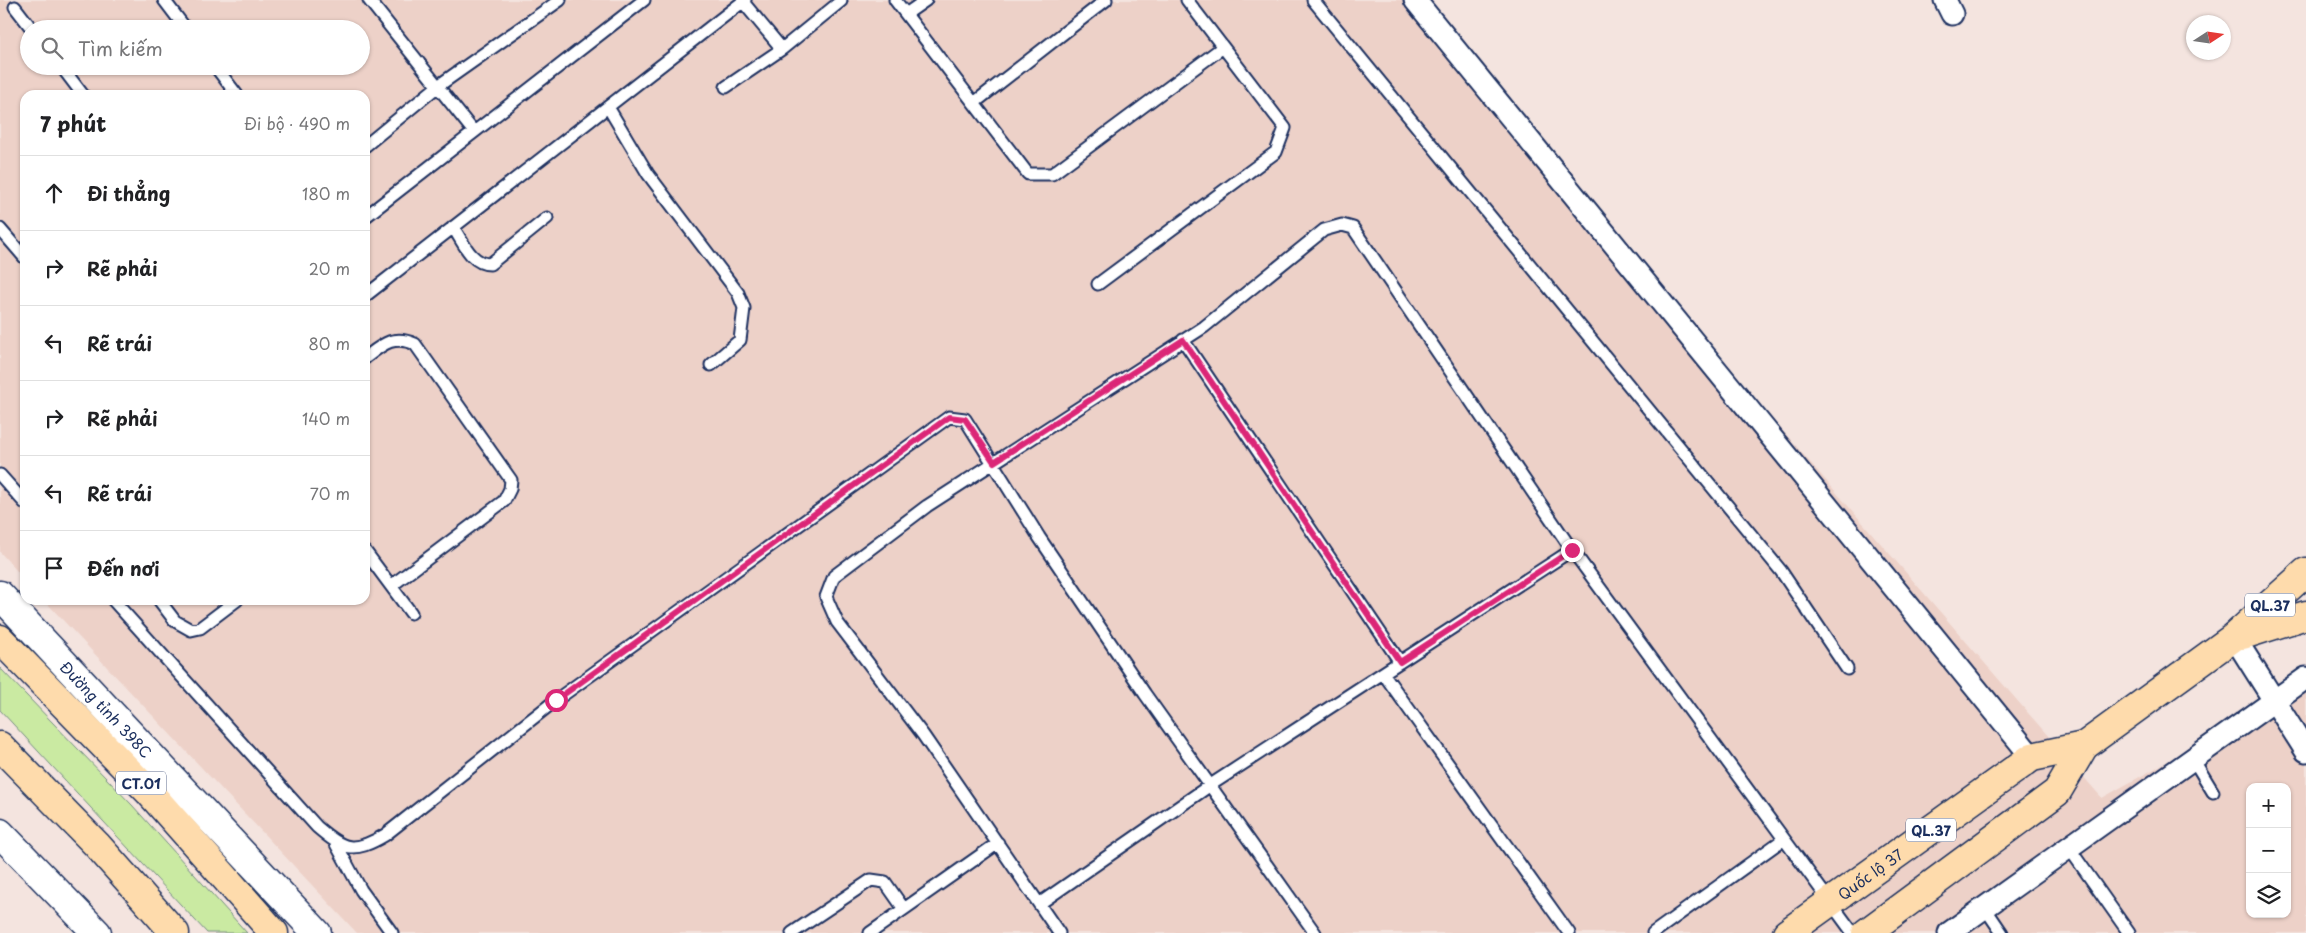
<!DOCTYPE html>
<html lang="vi">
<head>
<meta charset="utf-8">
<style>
  :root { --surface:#fff; --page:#f6f6f6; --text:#202124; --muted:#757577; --line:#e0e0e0 }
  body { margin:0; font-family:"Playpen Sans",sans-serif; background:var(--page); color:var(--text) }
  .controls { position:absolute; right:15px; bottom:15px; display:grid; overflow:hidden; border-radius:10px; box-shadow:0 1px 4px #0004 }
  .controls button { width:45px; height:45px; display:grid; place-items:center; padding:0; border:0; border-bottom:1px solid var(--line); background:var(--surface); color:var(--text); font:25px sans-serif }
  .compass { position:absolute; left:2186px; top:15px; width:45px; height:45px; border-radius:50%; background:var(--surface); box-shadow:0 1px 4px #0004; rotate:78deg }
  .stop { position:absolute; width:15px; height:15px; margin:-11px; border:4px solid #db2777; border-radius:50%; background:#fff }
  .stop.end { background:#db2777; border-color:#fff; box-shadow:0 1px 5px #0008 }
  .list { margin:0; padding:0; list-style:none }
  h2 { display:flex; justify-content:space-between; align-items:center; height:65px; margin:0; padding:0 20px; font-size:21px }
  h2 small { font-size:16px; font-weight:400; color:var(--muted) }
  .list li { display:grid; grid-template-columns:32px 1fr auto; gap:15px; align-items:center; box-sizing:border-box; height:75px; padding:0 20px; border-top:1px solid var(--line) }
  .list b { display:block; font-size:19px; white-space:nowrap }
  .list em { font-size:16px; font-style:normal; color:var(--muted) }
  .icon { flex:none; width:28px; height:28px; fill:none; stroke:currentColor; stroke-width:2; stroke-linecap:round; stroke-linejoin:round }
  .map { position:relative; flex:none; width:2306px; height:933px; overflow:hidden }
  .search { position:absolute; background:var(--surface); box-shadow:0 1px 4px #0004; left:20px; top:20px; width:350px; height:55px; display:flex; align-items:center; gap:12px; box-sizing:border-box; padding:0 18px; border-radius:28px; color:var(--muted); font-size:19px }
  .panel { position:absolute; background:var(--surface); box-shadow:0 1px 4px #0004; left:20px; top:90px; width:350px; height:515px; border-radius:15px }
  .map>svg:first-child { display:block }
  .built { fill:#edd1c8; fill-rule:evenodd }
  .green { fill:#caeaa2; stroke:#728c80 }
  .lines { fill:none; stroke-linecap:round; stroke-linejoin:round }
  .service-casing { stroke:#1b2f5e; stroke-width:15 }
  .minor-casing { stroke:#1b2f5e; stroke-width:25 }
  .secondary-casing { stroke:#1b2f5e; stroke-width:31 }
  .trunk-casing { stroke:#1b2f5e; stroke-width:31 }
  .motorway-casing { stroke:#1b2f5e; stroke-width:31 }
  .service { stroke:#fff; stroke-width:11 }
  .minor { stroke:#fff; stroke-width:21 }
  .secondary { stroke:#fff; stroke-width:28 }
  .trunk { stroke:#fedbac; stroke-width:28 }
  .motorway { stroke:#fedbac; stroke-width:28 }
  .route { stroke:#db2777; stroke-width:6 }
  .labels { text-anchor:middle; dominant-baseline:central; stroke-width:4; stroke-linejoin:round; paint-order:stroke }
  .shield { fill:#fff; stroke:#5f6d8e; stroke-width:1 }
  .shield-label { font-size:14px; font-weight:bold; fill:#1b2f5e }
  .street-label { font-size:15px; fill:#1b2f5e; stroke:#fff }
</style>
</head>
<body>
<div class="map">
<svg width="2306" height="933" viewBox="0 0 2306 933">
  <rect width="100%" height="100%" fill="#f4e4df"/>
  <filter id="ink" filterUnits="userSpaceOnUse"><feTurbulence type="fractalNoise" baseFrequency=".02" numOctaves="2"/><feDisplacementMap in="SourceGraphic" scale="10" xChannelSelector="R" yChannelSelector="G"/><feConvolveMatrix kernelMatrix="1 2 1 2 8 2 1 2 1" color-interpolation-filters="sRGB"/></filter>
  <g filter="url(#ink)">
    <path class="built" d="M0 0H1408L2102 798 2306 684V933H357L44 600H365V95H25V580L0 552ZM29 29H361V66H29ZM2250 787H2287V914H2250Z"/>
    <path class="green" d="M0 668 132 805 247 933H207L0 710Z"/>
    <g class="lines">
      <g class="service-casing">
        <path id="service" d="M164 0 186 29
          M369 0 474 132
          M895 0 1028 174H1052L1223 47
          M1313 0 1781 571 1847 669
          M743 2 782 49
          M15 7 32 29
          M906 14 926 0
          M61 66 83 95
          M215 66 237 95
          M726 87 782 49 841 1
          M974 103 1106 0
          M608 107 648 174 738 293 744 308 740 340 711 365
          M365 146 438 86 560 0
          M365 217 644 0
          M453 227C463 242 471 264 490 264L547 218
          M0 229 25 258
          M1098 284 1276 152 1285 128 1187 0
          M365 296 745 0
          M1183 340 1400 662
          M365 358C382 345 393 334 415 344L511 480 510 489 504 501 391 586
          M0 475 25 503
          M365 551 411 613
          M113 600 317 827C344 850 353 854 385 835L556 700 949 417 965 419 1039 537 1145 694 1315 933
          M159 600 175 621 191 630 200 628 237 600
          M1383 673 1569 933
          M2193 759 2213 792
          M336 844 361 890 392 933
          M2069 848 2129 933
          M1039 904 1209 786 1572 550
          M1985 908 2002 933
          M792 933 871 880 885 882 904 909
          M870 933 998 843
          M1059 933 923 735 837 622 826 597 834 576 927 506 1204 327 1324 230 1342 225 1353 228 1572 550 1853 933
          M1653 933 1784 839"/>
      </g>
      <g class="minor-casing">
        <path id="minor" d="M1415 0 2032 757
          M1945 0 1952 14
          M2234 637 2306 751
          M1949 933 2306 678"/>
      </g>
      <g class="secondary-casing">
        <g id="secondary">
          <path id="s1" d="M0 595 317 933"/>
          <path d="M0 833 97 933"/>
        </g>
      </g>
      <g class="trunk-casing">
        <g id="trunk">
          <path d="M2243 635 2306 615"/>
          <path id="s2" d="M1787 933 2032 757 2084 746"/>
          <path d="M1866 933 2057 792 2084 746 2234 637 2306 572"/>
        </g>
      </g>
      <g class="motorway-casing">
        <path id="motorway" d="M0 639 150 793 274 933
          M0 746 97 845 175 933"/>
      </g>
      <use href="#service" class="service"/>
      <use href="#minor" class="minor"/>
      <use href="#secondary" class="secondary"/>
      <use href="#trunk" class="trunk"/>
      <use href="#motorway" class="motorway"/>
    </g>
  </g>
  <g class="lines" filter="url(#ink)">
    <path class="route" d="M556 700 949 417 965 419 994 462 1183 340 1400 662 1572 550"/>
  </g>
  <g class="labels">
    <g class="shield">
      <rect x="2245" y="593.5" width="50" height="23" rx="4"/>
      <rect x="116" y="771.5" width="50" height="23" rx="4"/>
      <rect x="1906" y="818.5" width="50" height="23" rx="4"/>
    </g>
    <g class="shield-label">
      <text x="2270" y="605">QL.37</text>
      <text x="141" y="783">CT.01</text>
      <text x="1931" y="830">QL.37</text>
    </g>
    <g class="street-label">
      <text stroke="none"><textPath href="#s1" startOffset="156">Đường tỉnh 398C</textPath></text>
      <text stroke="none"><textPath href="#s2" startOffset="102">Quốc lộ 37</textPath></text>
    </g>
  </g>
</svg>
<div class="controls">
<button>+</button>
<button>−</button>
<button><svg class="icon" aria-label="layers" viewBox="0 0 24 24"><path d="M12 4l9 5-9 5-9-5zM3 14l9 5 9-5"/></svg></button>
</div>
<svg class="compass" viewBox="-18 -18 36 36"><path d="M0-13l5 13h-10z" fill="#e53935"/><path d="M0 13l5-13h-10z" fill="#757577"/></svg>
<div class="stop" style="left:556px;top:700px"></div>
<div class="stop end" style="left:1572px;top:550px"></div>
<div class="search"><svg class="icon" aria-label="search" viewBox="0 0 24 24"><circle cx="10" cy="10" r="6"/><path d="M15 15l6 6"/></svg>Tìm kiếm</div>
<section class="panel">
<h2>7 phút<small>Đi bộ · 490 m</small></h2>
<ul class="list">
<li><svg class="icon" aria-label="ahead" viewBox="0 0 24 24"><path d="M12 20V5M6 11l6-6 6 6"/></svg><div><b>Đi thẳng</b></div><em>180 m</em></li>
<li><svg class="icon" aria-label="right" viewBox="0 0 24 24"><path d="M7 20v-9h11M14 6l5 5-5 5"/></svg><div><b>Rẽ phải</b></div><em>20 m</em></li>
<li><svg class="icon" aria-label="left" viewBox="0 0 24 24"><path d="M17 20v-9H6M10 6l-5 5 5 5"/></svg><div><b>Rẽ trái</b></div><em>80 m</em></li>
<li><svg class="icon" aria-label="right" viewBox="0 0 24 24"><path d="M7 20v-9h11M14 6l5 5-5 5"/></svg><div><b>Rẽ phải</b></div><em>140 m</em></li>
<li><svg class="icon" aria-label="left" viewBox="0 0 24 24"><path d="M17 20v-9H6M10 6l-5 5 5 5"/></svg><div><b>Rẽ trái</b></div><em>70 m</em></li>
<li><svg class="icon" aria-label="arrive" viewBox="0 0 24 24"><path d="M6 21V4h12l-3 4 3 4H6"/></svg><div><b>Đến nơi</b></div></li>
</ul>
</section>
</div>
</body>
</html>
